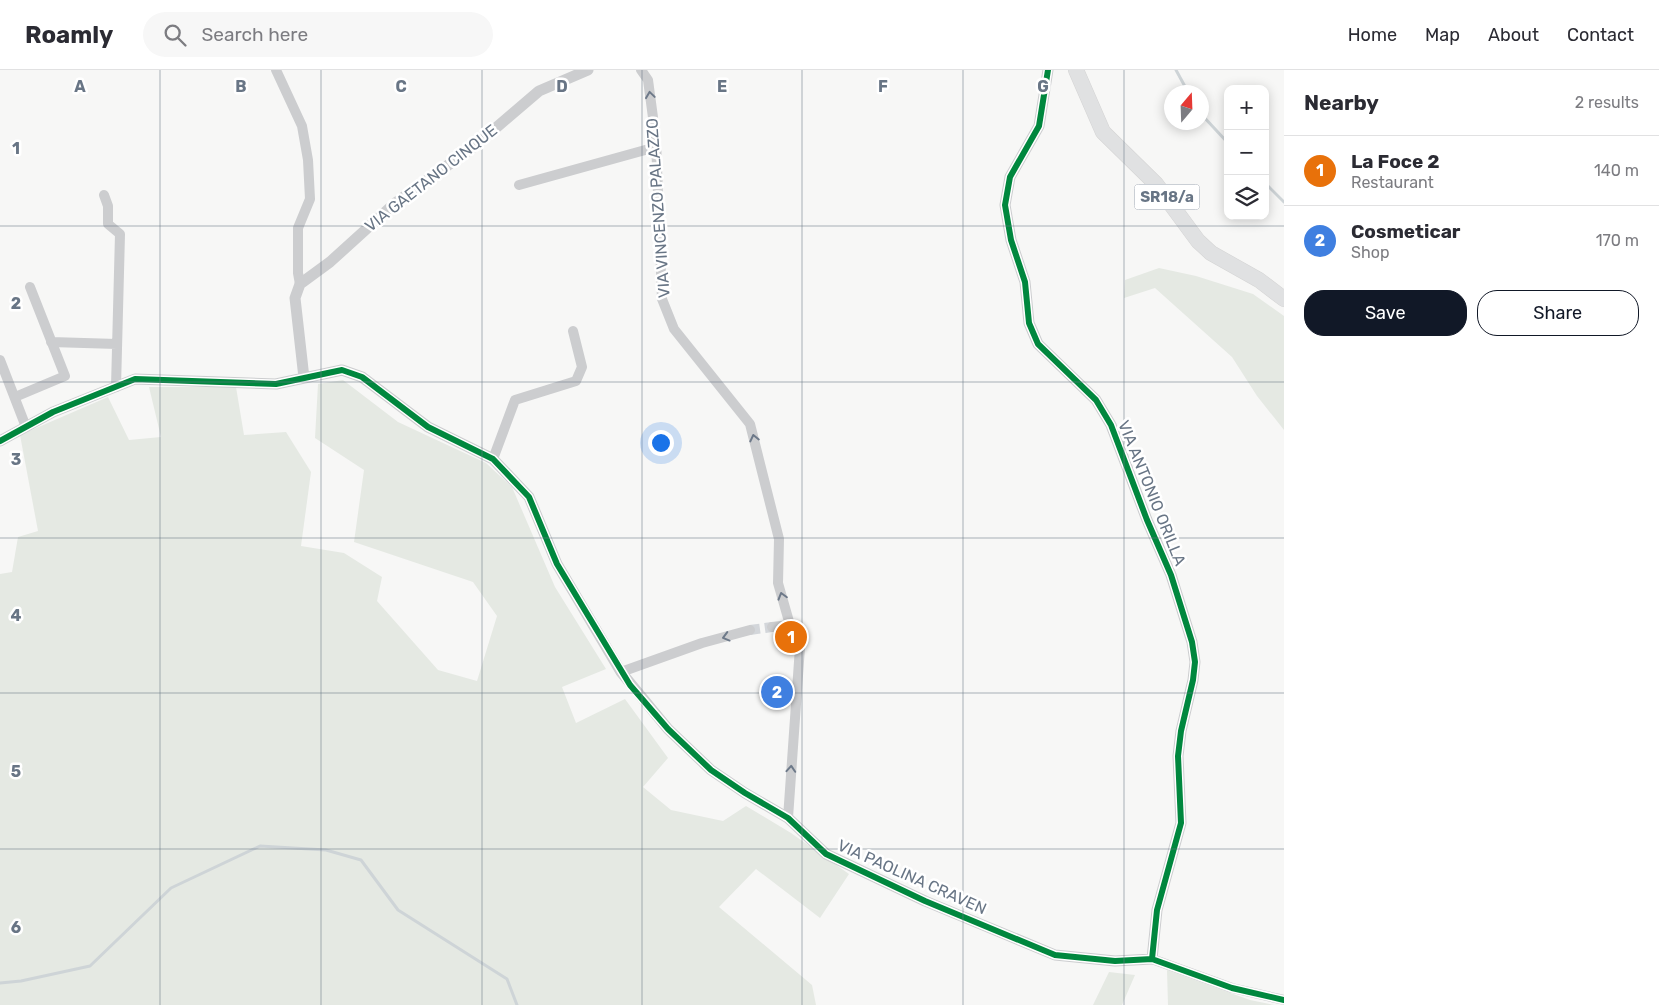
<!DOCTYPE html>
<html lang="en">
<head>
<meta charset="utf-8">
<style>
  :root { --surface:#fff; --page:#f7f7f7; --text:#2b2b33; --muted:#7c7c81; --line:#e1e1e2; --accent:#111827 }
  body { margin:0; font-family:Rubik,sans-serif; background:var(--page); color:var(--text) }
  .controls { position:absolute; right:15px; top:15px; display:grid; overflow:hidden; border-radius:10px; box-shadow:0 2px 12px #0003 }
  .controls button { width:45px; height:45px; display:grid; place-items:center; padding:0; border:0; border-bottom:1px solid var(--line); background:var(--surface); color:var(--text); font:25px sans-serif }
  .compass { position:absolute; left:1164px; top:15px; width:45px; height:45px; border-radius:50%; background:var(--surface); box-shadow:0 2px 12px #0003; rotate:19deg }
  .you { position:absolute; left:660px; top:372px; width:18px; height:18px; margin:-12px; border:4px solid #fff; border-radius:50%; background:#1a73e8; box-shadow:0 0 0 8px #1a73e833 }
  .badge { display:grid; place-items:center; width:32px; height:32px; border-radius:50%; background:var(--accent); color:#fff; font-size:16px; font-weight:700 }
  .pin { position:absolute; translate:-50% -50%; border:2px solid #fff; box-shadow:0 1px 5px #0006 }
  .list { margin:0; padding:0; list-style:none }
  h2 { display:flex; justify-content:space-between; align-items:center; height:65px; margin:0; padding:0 20px; font-size:21px }
  h2 small { font-size:16px; font-weight:400; color:var(--muted) }
  .list li { display:grid; grid-template-columns:32px 1fr auto; gap:15px; align-items:center; box-sizing:border-box; height:70px; padding:0 20px; border-top:1px solid var(--line) }
  .list b { display:block; font-size:19px; white-space:nowrap }
  .list p { margin:0; font-size:16px; white-space:nowrap; color:var(--muted) }
  .list em { font-size:16px; font-style:normal; color:var(--muted) }
  .actions { display:flex; gap:10px; padding:15px 20px }
  .actions a { flex:1; padding:11px 0; border:1px solid var(--accent); border-radius:20px; text-align:center; font-size:18px; color:var(--accent) }
  .actions .main { background:var(--accent); color:#fff }
  .icon { flex:none; width:28px; height:28px; fill:none; stroke:currentColor; stroke-width:2; stroke-linecap:round; stroke-linejoin:round }
  .map { position:relative; flex:none; width:1284px; height:935px; overflow:hidden }
  header { display:flex; align-items:center; gap:30px; box-sizing:border-box; height:70px; padding:0 25px; background:var(--surface); border-bottom:1px solid var(--line) }
  header strong { font-size:24px }
  nav { display:flex; gap:28px; margin-inline-start:auto; font-size:18px }
  .search { width:350px; height:45px; background:var(--page); display:flex; align-items:center; gap:12px; box-sizing:border-box; padding:0 18px; border-radius:28px; color:var(--muted); font-size:19px }
  main { display:flex }
  aside { flex:1; background:var(--surface) }
  .map>svg:first-child { display:block }
  .green { fill:#e5e9e3 }
  .lines { fill:none; stroke-linecap:round; stroke-linejoin:round }
  .stream { stroke:#ced4d7; stroke-width:3 }
  .minor-tunnel { stroke:#d3d6da; stroke-width:10; stroke-dasharray:10 5; stroke-linecap:butt }
  .primary-casing { stroke:#d4d4d4; stroke-width:16 }
  .minor { stroke:#cccdcf; stroke-width:10 }
  .tertiary { stroke:#cccdcf; stroke-width:11 }
  .primary { stroke:#e0e1e2; stroke-width:15 }
  .cycleway-casing { stroke:#fff; stroke-width:9 }
  .cycleway { stroke:#00873e; stroke-width:6 }
  .oneway { stroke:#6d7989 }
  .grid { fill:none; stroke:#687585; stroke-width:1; stroke-opacity:0.55 }
  .labels { text-anchor:middle; dominant-baseline:central; stroke-width:5; stroke-linejoin:round; paint-order:stroke }
  .shield { fill:#fff; stroke:#959eaa; stroke-width:1 }
  .shield-label { font-size:15px; font-weight:bold; fill:#687585 }
  .street-label { font-size:16px; fill:#687585; stroke:#fff }
  .grid-label { font-size:16px; text-anchor:middle; font-weight:bold; fill:#687585; stroke:#fff; stroke-width:5; stroke-linejoin:round; paint-order:stroke }
</style>
</head>
<body>
<header>
<strong>Roamly</strong>
<div class="search"><svg class="icon" aria-label="search" viewBox="0 0 24 24"><circle cx="10" cy="10" r="6"/><path d="M15 15l6 6"/></svg>Search here</div>
<nav><a>Home</a><a>Map</a><a>About</a><a>Contact</a></nav>
</header>
<main>
<div class="map">
<svg width="1284" height="935" viewBox="0 0 1284 935">
  <rect width="100%" height="100%" fill="#f7f7f6"/>
  <path class="green" d="M1159 198 1196 206 1253 224 1284 246V360L1257 326 1232 287 1155 218 1124 228 1125 210Z
    M343 310 398 352 486 393 512 417 555 517 606 599 562 617 576 653 625 629 668 688 643 717 671 740 723 751 746 736 791 763 849 804 820 848 756 799 719 837 812 915 816 935H0V504L12 502 18 467 38 461 20 365 108 327 129 370 161 367 149 317H236L244 365 286 362 311 402 301 476 344 483 382 507 377 531 438 600 477 611 497 546 473 512 354 472 364 400 315 368 318 314Z
    M1167 900 1250 930 1274 935H1168Z
    M1109 902 1135 905 1122 935H1093Z"/>
  <g class="lines">
    <path class="stream" d="M1176 0 1188 22
      M1202 45 1228 73
      M1265 113 1284 132
      M0 913 21 911 90 896 171 818 260 776 326 780 361 790 398 840 507 909 517 935"/>
    <path class="minor-tunnel" d="M750 560 772 557"/>
    <g class="primary-casing">
      <path id="primary" d="M1076 0 1103 62 1156 114 1198 171 1211 183 1259 210 1284 229"/>
    </g>
    <path class="minor" d="M276 0 302 56 308 90 310 129 298 158V203L300 214
      M641 0 648 10 656 70 662 229 674 259 750 354 779 469 778 513 790 555 797 558 801 563 788 748
      M519 115 656 77
      M104 125 108 136V154L120 164 116 317
      M51 272 117 274
      M0 290 26 357
      M15 327 65 306 30 217
      M493 389 515 330 576 311 582 297 573 261
      M772 557 790 555
      M621 602 702 573 750 560
      M1152 889 1232 918 1284 930"/>
    <path class="tertiary" d="M304 308 295 228 300 214 330 192 394 134 476 75 539 21 588 0
      M0 371 53 342 135 309 276 314 342 300 362 307 428 357 493 389 529 427 557 494 621 602 668 659 711 700 745 723 788 748 826 784 925 831 1055 885 1115 891 1152 889 1157 840 1181 753 1178 686 1181 661 1193 610 1195 592 1192 572 1171 505 1147 450 1111 355 1096 330 1038 274 1029 253 1025 212 1011 170 1005 135 1010 107 1039 56 1048 0"/>
    <use href="#primary" class="primary"/>
    <g class="cycleway-casing">
      <path id="cycleway" d="M1048 0 1039 56 1010 107 1005 135 1011 170 1025 212 1029 253 1038 274 1096 330 1111 355 1147 450 1171 505 1192 572 1195 592 1193 610 1181 661 1178 686 1181 753 1157 840 1152 889
        M0 371 53 342 135 309 276 314 342 300 362 307 428 357 493 389 529 427 557 494 630 615 668 659 711 700 745 723 788 748 826 784 925 831 1055 885 1115 891 1152 889 1232 918 1284 930"/>
    </g>
    <use href="#cycleway" class="cycleway"/>
  </g>
  <defs><path id="oneway-chevron" d="M-2-3.5L2.5 0L-2 3.5" fill="none" stroke-width="1.6" stroke-linecap="round" stroke-linejoin="round" transform="scale(1.25)"/></defs>
  <g class="oneway">
    <use href="#oneway-chevron" transform="translate(650 25) rotate(-98)"/>
    <use href="#oneway-chevron" transform="translate(754 368) rotate(-103)"/>
    <use href="#oneway-chevron" transform="translate(782 526) rotate(-106)"/>
    <use href="#oneway-chevron" transform="translate(726 567) rotate(165)"/>
    <use href="#oneway-chevron" transform="translate(791 699) rotate(-86)"/>
  </g>
  <path class="grid" d="M160 0V935M321 0V935M482 0V935M642 0V935M802 0V935M963 0V935M1124 0V935M0 156H1284M0 312H1284M0 468H1284M0 623H1284M0 779H1284"/>
  <g class="labels">
    <rect class="shield" x="1134.5" y="114.5" width="65" height="25" rx="4"/>
    <g class="shield-label">
      <text x="1167" y="127">SR18/a</text>
    </g>
    <g class="street-label">
      <text transform="translate(431 108) rotate(-38)">VIA GAETANO CINQUE</text>
      <text transform="translate(658 138) rotate(-94)">VIA VINCENZO PALAZZO</text>
      <text transform="translate(1152 423) rotate(68)">VIA ANTONIO ORILLA</text>
      <text transform="translate(912 807) rotate(24)">VIA PAOLINA CRAVEN</text>
    </g>
  </g>
  <g class="grid-label">
    <text x="80" y="22">A</text>
    <text x="241" y="22">B</text>
    <text x="401" y="22">C</text>
    <text x="562" y="22">D</text>
    <text x="722" y="22">E</text>
    <text x="883" y="22">F</text>
    <text x="1043" y="22">G</text>
    <text x="16" y="84">1</text>
    <text x="16" y="239">2</text>
    <text x="16" y="395">3</text>
    <text x="16" y="551">4</text>
    <text x="16" y="707">5</text>
    <text x="16" y="863">6</text>
  </g>
</svg>
<div class="controls">
<button>+</button>
<button>−</button>
<button><svg class="icon" aria-label="layers" viewBox="0 0 24 24"><path d="M12 4l9 5-9 5-9-5zM3 14l9 5 9-5"/></svg></button>
</div>
<svg class="compass" viewBox="-18 -18 36 36"><path d="M0-13l5 13h-10z" fill="#e53935"/><path d="M0 13l5-13h-10z" fill="#7c7c81"/></svg>
<div class="you"></div>
<div class="pin badge" style="left:791px;top:567px;background:#e8710a">1</div>
<div class="pin badge" style="left:777px;top:622px;background:#3f7fe0">2</div>
</div>
<aside>
<h2>Nearby<small>2 results</small></h2>
<ul class="list">
<li><span class="badge" style="background:#e8710a">1</span><div><b>La Foce 2</b><p>Restaurant</p></div><em>140 m</em></li>
<li><span class="badge" style="background:#3f7fe0">2</span><div><b>Cosmeticar</b><p>Shop</p></div><em>170 m</em></li>
</ul>
<div class="actions"><a class="main">Save</a><a>Share</a></div>
</aside>
</main>
</body>
</html>
